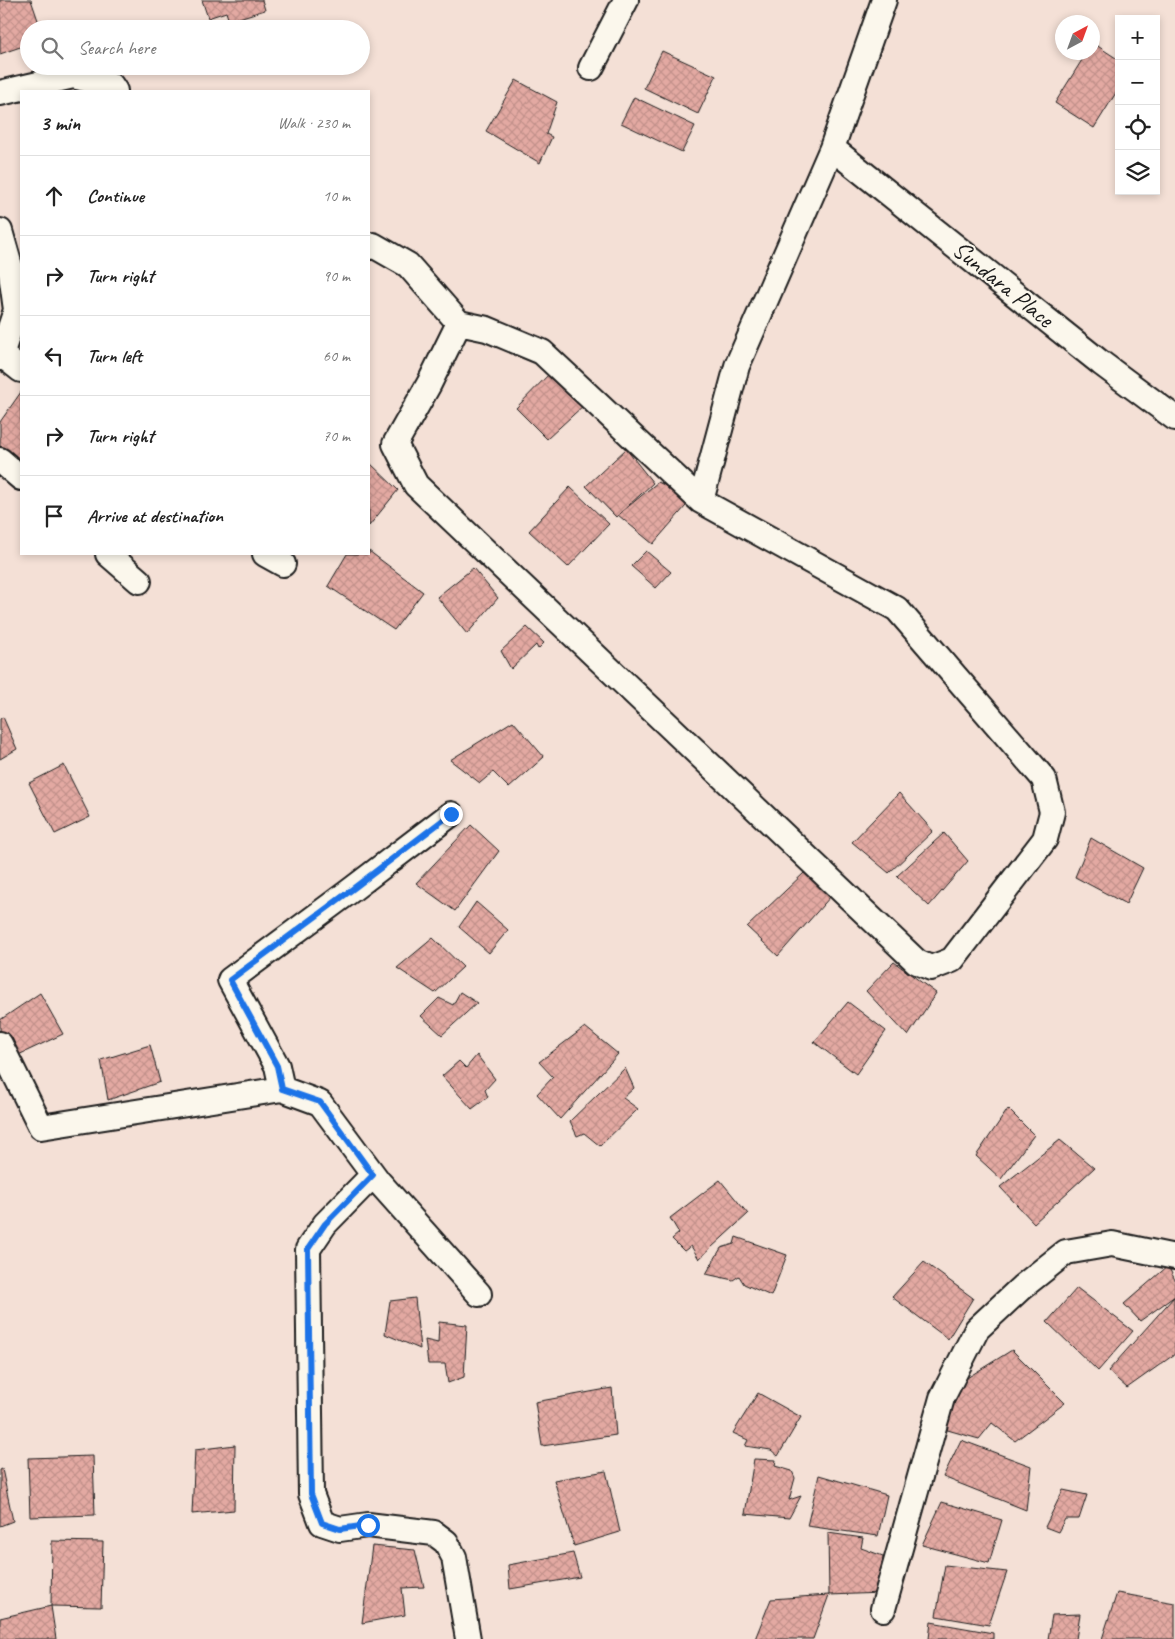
<!DOCTYPE html>
<html lang="en">
<head>
<meta charset="utf-8">
<style>
  :root { --surface:#fff; --page:#f6f6f6; --text:#222; --muted:#767676; --line:#e0e0e0 }
  body { margin:0; font-family:Caveat,sans-serif; background:var(--page); color:var(--text) }
  .controls { position:absolute; right:15px; top:15px; display:grid; overflow:hidden; border-radius:0px; box-shadow:0 2px 8px #0003 }
  .controls button { width:45px; height:45px; display:grid; place-items:center; padding:0; border:0; border-bottom:1px solid var(--line); background:var(--surface); color:var(--text); font:25px sans-serif }
  .compass { position:absolute; left:1055px; top:15px; width:45px; height:45px; border-radius:50%; background:var(--surface); box-shadow:0 2px 8px #0003; rotate:41deg }
  .stop { position:absolute; width:15px; height:15px; margin:-11px; border:4px solid #1a73e8; border-radius:50%; background:#fff }
  .stop.end { background:#1a73e8; border-color:#fff; box-shadow:0 1px 5px #0008 }
  .list { margin:0; padding:0; list-style:none }
  h2 { display:flex; justify-content:space-between; align-items:center; height:65px; margin:0; padding:0 20px; font-size:21px }
  h2 small { font-size:16px; font-weight:400; color:var(--muted) }
  .list li { display:grid; grid-template-columns:32px 1fr auto; gap:15px; align-items:center; box-sizing:border-box; height:80px; padding:0 20px; border-top:1px solid var(--line) }
  .list b { display:block; font-size:19px; white-space:nowrap }
  .list em { font-size:16px; font-style:normal; color:var(--muted) }
  .icon { flex:none; width:28px; height:28px; fill:none; stroke:currentColor; stroke-width:2; stroke-linecap:round; stroke-linejoin:round }
  .map { position:relative; flex:none; width:1175px; height:1639px; overflow:hidden }
  .search { position:absolute; background:var(--surface); box-shadow:0 2px 8px #0003; left:20px; top:20px; width:350px; height:55px; display:flex; align-items:center; gap:12px; box-sizing:border-box; padding:0 18px; border-radius:28px; color:var(--muted); font-size:19px }
  .panel { position:absolute; background:var(--surface); box-shadow:0 2px 8px #0003; left:20px; top:90px; width:350px; height:465px; border-radius:0px }
  .map>svg:first-child { display:block }
  .building { fill:url(#building-cross-hatch); stroke:#1c1c1c }
  .lines { fill:none; stroke-linecap:round; stroke-linejoin:round }
  .street-casing { stroke:#1c1c1c; stroke-width:28 }
  .street { stroke:#fbf7ec; stroke-width:24 }
  .route { stroke:#1a73e8; stroke-width:6 }
  .labels { text-anchor:middle; dominant-baseline:central; stroke-width:4; stroke-linejoin:round; paint-order:stroke }
  .street-label { font-size:25px; fill:#1c1c1c; stroke:#fbf7ec }
</style>
</head>
<body>
<div class="map">
<svg width="1175" height="1639" viewBox="0 0 1175 1639">
  <defs>
    <pattern id="building-cross-hatch" width="8" height="8" patternUnits="userSpaceOnUse" patternTransform="scale(1.25)"><rect width="8" height="8" fill="#e3a9a2"/><path d="M0 0l8 8M0 8l8-8" fill="none" stroke="#c2918b"/></pattern>
  </defs>
  <rect width="100%" height="100%" fill="#f4e0d6"/>
  <filter id="ink" filterUnits="userSpaceOnUse"><feTurbulence type="fractalNoise" baseFrequency=".02" numOctaves="2"/><feDisplacementMap in="SourceGraphic" scale="10" xChannelSelector="R" yChannelSelector="G"/><feConvolveMatrix kernelMatrix="1 2 1 2 8 2 1 2 1" color-interpolation-filters="sRGB"/></filter>
  <g filter="url(#ink)">
    <path class="building" d="M0 0H31L41 29H29V44L0 54Z
      M202 0H262L265 10 229 21 226 12 208 18Z
      M1093 43 1119 60V88L1094 128 1055 103 1087 52H1092Z
      M662 51 716 76 698 114 644 88Z
      M516 80 557 102 546 134 552 137 540 163 486 131Z
      M634 97 695 126 682 152 621 123Z
      M551 372 585 404 547 439 516 408Z
      M21 392V464L0 446V422Z
      M626 449 653 483 616 517 586 486Z
      M369 462 398 490 369 526Z
      M658 482 692 499 653 544 618 515Z
      M570 487 609 524 568 567 529 531Z
      M369 551 423 592 394 630 328 586 347 554H369Z
      M646 551 671 572 656 588 631 566Z
      M473 568 498 598 467 634 437 597Z
      M527 627 544 643 538 649 536 645 511 669 501 651Z
      M3 717 17 749 0 759V719Z
      M513 721 544 757 509 788 493 772 480 783 450 760Z
      M64 765 90 817 55 834 29 783Z
      M899 793 933 831 889 873 852 842Z
      M471 825 499 851 455 911 416 883Z
      M944 833 968 861 929 906 897 876Z
      M1091 838 1143 868 1126 904 1075 877Z
      M804 873 831 896 778 956 747 927Z
      M476 902 508 930 489 953 459 927Z
      M433 938 463 967 435 993 397 968Z
      M894 962 936 993 908 1036 866 991Z
      M460 992 477 1003 442 1035 421 1016 439 998 453 1005Z
      M40 993 63 1034 12 1058 0 1034V1020Z
      M848 1002 886 1031 856 1074 814 1042Z
      M585 1027 618 1054 560 1119 537 1094 553 1077 539 1062Z
      M150 1045 160 1082 108 1100 101 1060Z
      M477 1055 495 1079 485 1090 488 1097 472 1109 442 1076 459 1061 466 1068Z
      M625 1068 634 1088 623 1098 638 1109 600 1146 584 1133 577 1136 570 1121Z
      M1008 1109 1034 1135 1001 1179 976 1156Z
      M1060 1140 1094 1168 1034 1223 1000 1187Z
      M720 1180 748 1214 699 1259 691 1246 684 1251 672 1239 679 1233 670 1218Z
      M736 1237 787 1255 771 1296 744 1284 739 1276 733 1280 706 1274 721 1248 734 1244Z
      M924 1262 973 1298 948 1339 892 1297Z
      M1168 1266 1175 1280V1296L1140 1321 1124 1304Z
      M1077 1288 1133 1331 1098 1371 1047 1322Z
      M1174 1297 1175 1354 1127 1388 1108 1371Z
      M415 1298 420 1349 385 1334 390 1301Z
      M439 1322 467 1325 464 1377 448 1383 445 1364H428L425 1340 438 1343Z
      M1012 1350 1065 1403 1015 1441 992 1423 979 1439 944 1429 962 1381Z
      M612 1388 616 1435 542 1446 535 1402Z
      M758 1393 801 1417 778 1456 771 1450 745 1446 748 1440 733 1433Z
      M961 1440 1031 1466 1026 1510 943 1477Z
      M235 1445 234 1510 192 1514 195 1450Z
      M93 1456 95 1515 30 1517 28 1458Z
      M754 1459 776 1460 775 1466 792 1471 795 1478 789 1500 801 1496 789 1518 745 1514Z
      M2 1469 13 1521 0 1526V1470Z
      M606 1471 620 1532 574 1546 554 1480Z
      M819 1475 887 1495 878 1536 807 1526Z
      M1063 1490 1087 1495 1079 1519H1065L1058 1532 1045 1527Z
      M942 1502 1002 1520 989 1563 922 1545Z
      M828 1533 863 1538 861 1548 883 1556 882 1593 829 1595Z
      M52 1541 103 1542 101 1607 51 1606Z
      M372 1546 415 1550 424 1587 402 1588 405 1615 362 1623Z
      M573 1553 580 1577 510 1589 508 1565Z
      M945 1565 1007 1572 989 1625 936 1616Z
      M1117 1593 1175 1603V1639H1102Z
      M829 1595 813 1639H755L771 1599Z
      M51 1606 56 1639H0V1618Z
      M1080 1614 1076 1639H1048L1052 1615Z
      M931 1622 993 1633V1639H929Z"/>
    <g class="lines">
      <g class="street-casing">
        <path id="street" d="M591 68 626 0
          M0 93 73 76 111 85 115 91
          M832 148 1101 363 1175 418
          M0 231 10 266 16 310 0 358
          M369 247 373 245 408 265 459 323 487 329 542 352 701 501 897 609 1044 779 1052 812 1045 839 952 960 931 968 917 962 416 485 395 444 429 384 459 323
          M2 355 21 370
          M0 460 21 478
          M701 501 737 366 832 148 884 0
          M108 554 139 581
          M265 554 283 564
          M0 1044 41 1127 282 1089 320 1103 378 1181 479 1294
          M282 1089 277 1066 230 980 350 891 451 814
          M373 1175 325 1224 308 1249 311 1494 322 1523 340 1529 368 1525 434 1533 446 1542 454 1557 468 1639
          M883 1609 942 1398 977 1329 1022 1287 1066 1252 1112 1244 1175 1257"/>
      </g>
      <use href="#street" class="street"/>
    </g>
  </g>
  <g class="lines" filter="url(#ink)">
    <path class="route" d="M368 1525 340 1529 322 1523 311 1494 308 1249 325 1224 373 1175 320 1102 282 1089 277 1066 230 980 350 891 451 814"/>
  </g>
  <g class="labels">
    <g class="street-label">
      <text transform="translate(1003 284) rotate(39)">Sundara Place</text>
    </g>
  </g>
</svg>
<div class="controls">
<button>+</button>
<button>−</button>
<button><svg class="icon" aria-label="locate" viewBox="0 0 24 24"><circle cx="12" cy="12" r="6"/><path d="M12 2v4M12 18v4M2 12h4M18 12h4"/></svg></button>
<button><svg class="icon" aria-label="layers" viewBox="0 0 24 24"><path d="M12 4l9 5-9 5-9-5zM3 14l9 5 9-5"/></svg></button>
</div>
<svg class="compass" viewBox="-18 -18 36 36"><path d="M0-13l5 13h-10z" fill="#e53935"/><path d="M0 13l5-13h-10z" fill="#767676"/></svg>
<div class="stop" style="left:368px;top:1525px"></div>
<div class="stop end" style="left:451px;top:814px"></div>
<div class="search"><svg class="icon" aria-label="search" viewBox="0 0 24 24"><circle cx="10" cy="10" r="6"/><path d="M15 15l6 6"/></svg>Search here</div>
<section class="panel">
<h2>3 min<small>Walk · 230 m</small></h2>
<ul class="list">
<li><svg class="icon" aria-label="ahead" viewBox="0 0 24 24"><path d="M12 20V5M6 11l6-6 6 6"/></svg><div><b>Continue</b></div><em>10 m</em></li>
<li><svg class="icon" aria-label="right" viewBox="0 0 24 24"><path d="M7 20v-9h11M14 6l5 5-5 5"/></svg><div><b>Turn right</b></div><em>90 m</em></li>
<li><svg class="icon" aria-label="left" viewBox="0 0 24 24"><path d="M17 20v-9H6M10 6l-5 5 5 5"/></svg><div><b>Turn left</b></div><em>60 m</em></li>
<li><svg class="icon" aria-label="right" viewBox="0 0 24 24"><path d="M7 20v-9h11M14 6l5 5-5 5"/></svg><div><b>Turn right</b></div><em>70 m</em></li>
<li><svg class="icon" aria-label="arrive" viewBox="0 0 24 24"><path d="M6 21V4h12l-3 4 3 4H6"/></svg><div><b>Arrive at destination</b></div></li>
</ul>
</section>
</div>
</body>
</html>
